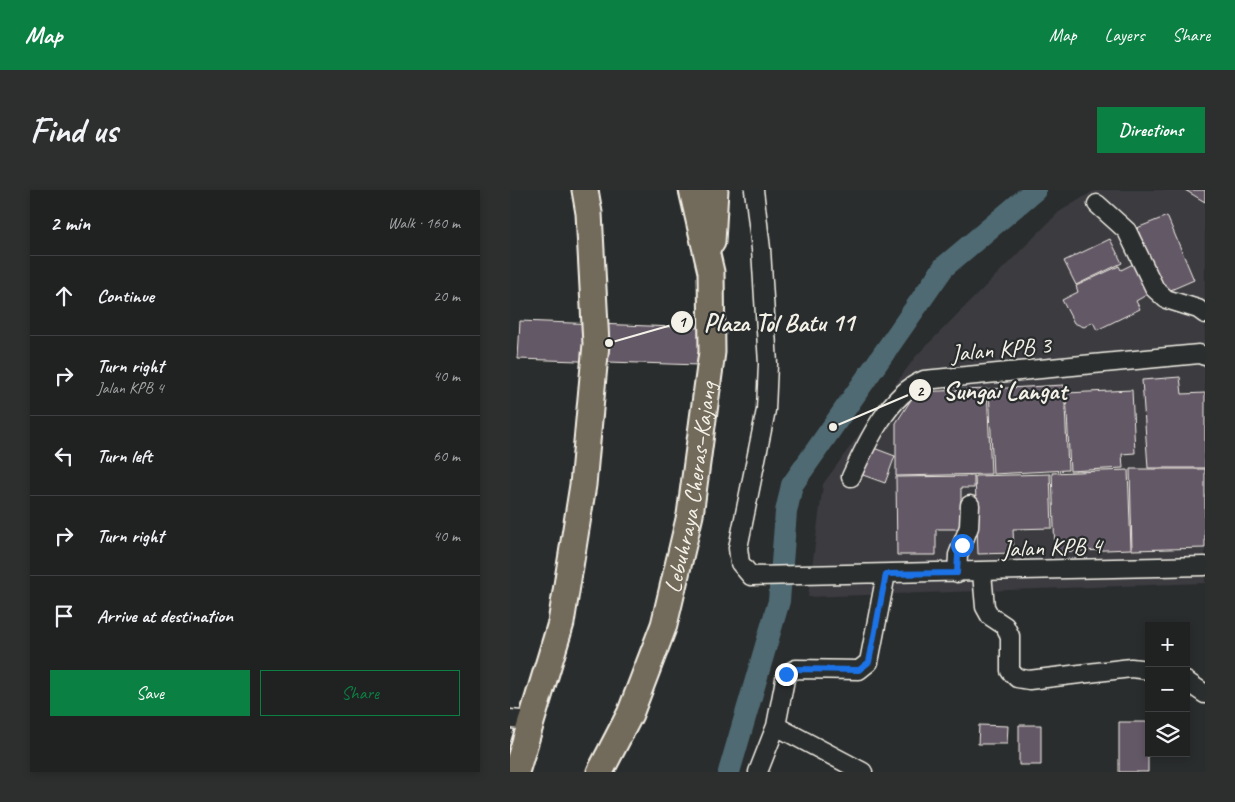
<!DOCTYPE html>
<html lang="en">
<head>
<meta charset="utf-8">
<style>
  :root { --surface:#202222; --page:#2d2f2f; --text:#f1f3f6; --muted:#a2a4a5; --line:#3d3f40; --accent:#0b8043 }
  body { margin:0; font-family:Caveat,sans-serif; background:var(--page); color:var(--text) }
  .controls { position:absolute; right:15px; bottom:15px; display:grid; overflow:hidden; border-radius:0px; box-shadow:0 2px 8px #0003 }
  .controls button { width:45px; height:45px; display:grid; place-items:center; padding:0; border:0; border-bottom:1px solid var(--line); background:var(--surface); color:var(--text); font:25px sans-serif }
  .stop { position:absolute; width:15px; height:15px; margin:-11px; border:4px solid #1a73e8; border-radius:50%; background:#fff }
  .stop.end { background:#1a73e8; border-color:#fff; box-shadow:0 1px 5px #0008 }
  .list { margin:0; padding:0; list-style:none }
  h2 { display:flex; justify-content:space-between; align-items:center; height:65px; margin:0; padding:0 20px; font-size:21px }
  h2 small { font-size:16px; font-weight:400; color:var(--muted) }
  .list li { display:grid; grid-template-columns:32px 1fr auto; gap:15px; align-items:center; box-sizing:border-box; height:80px; padding:0 20px; border-top:1px solid var(--line) }
  .list b { display:block; font-size:19px; white-space:nowrap }
  .list p { margin:0; font-size:16px; white-space:nowrap; color:var(--muted) }
  .list em { font-size:16px; font-style:normal; color:var(--muted) }
  .actions { display:flex; gap:10px; padding:15px 20px }
  .actions a { flex:1; padding:11px 0; border:1px solid var(--accent); border-radius:0px; text-align:center; font-size:18px; color:var(--accent) }
  .actions .main { background:var(--accent); color:#fff }
  .icon { flex:none; width:28px; height:28px; fill:none; stroke:currentColor; stroke-width:2; stroke-linecap:round; stroke-linejoin:round }
  .map { position:relative; flex:none; width:695px; height:582px; overflow:hidden; border-radius:0px }
  header { display:flex; align-items:center; gap:30px; box-sizing:border-box; height:70px; padding:0 25px; background:var(--accent); color:#fff }
  header strong { font-size:24px }
  nav { display:flex; gap:28px; margin-inline-start:auto; font-size:18px }
  .intro { display:flex; align-items:center; justify-content:space-between; box-sizing:border-box; height:120px; padding:0 30px }
  h1 { margin:0; font-size:35px }
  .button { padding:12px 22px; border-radius:0px; background:var(--accent); color:#fff; font-size:18px; font-weight:700 }
  main { display:flex; gap:30px; padding:0 30px }
  aside { flex:1; background:var(--surface); border-radius:0px; box-shadow:0 2px 8px #0003 }
  .map>svg:first-child { display:block }
  .built { fill:#3b3a3f }
  .lines { fill:none; stroke-linecap:round; stroke-linejoin:round }
  .river { stroke:#4f6b73; stroke-width:22 }
  .building { fill:#645866; stroke:#f4f1e8 }
  .minor-casing { stroke:#f4f1e8; stroke-width:21 }
  .highway-casing { stroke:#f4f1e8; stroke-width:29 }
  .minor { stroke:#2a2d2e; stroke-width:18 }
  .highway { stroke:#726b5a; stroke-width:25 }
  .route { stroke:#1a73e8; stroke-width:6 }
  .labels { text-anchor:middle; dominant-baseline:central; stroke-width:4.5; stroke-linejoin:round; paint-order:stroke }
  .street-label { font-size:24px; fill:#f4f1e8; stroke:#2a2d2e }
  .leader { fill:none; stroke:#f4f1e8; stroke-width:2 }
  .callout-dot { fill:#f4f1e8; stroke:#2a2d2e; stroke-width:2 }
  .mark-label { font-size:15px; text-anchor:middle; font-weight:bold; fill:#111 }
  .callout-label { font-size:25px; text-anchor:middle; font-weight:bold; fill:#f4f1e8; stroke:#2a2d2e; stroke-width:4.5; stroke-linejoin:round; paint-order:stroke }
</style>
</head>
<body>
<header>
<strong>Map</strong>
<nav><a>Map</a><a>Layers</a><a>Share</a></nav>
</header>
<div class="intro"><h1>Find us</h1><a class="button">Directions</a></div>
<main>
<aside>
<h2>2 min<small>Walk · 160 m</small></h2>
<ul class="list">
<li><svg class="icon" aria-label="ahead" viewBox="0 0 24 24"><path d="M12 20V5M6 11l6-6 6 6"/></svg><div><b>Continue</b></div><em>20 m</em></li>
<li><svg class="icon" aria-label="right" viewBox="0 0 24 24"><path d="M7 20v-9h11M14 6l5 5-5 5"/></svg><div><b>Turn right</b><p>Jalan KPB 4</p></div><em>40 m</em></li>
<li><svg class="icon" aria-label="left" viewBox="0 0 24 24"><path d="M17 20v-9H6M10 6l-5 5 5 5"/></svg><div><b>Turn left</b></div><em>60 m</em></li>
<li><svg class="icon" aria-label="right" viewBox="0 0 24 24"><path d="M7 20v-9h11M14 6l5 5-5 5"/></svg><div><b>Turn right</b></div><em>40 m</em></li>
<li><svg class="icon" aria-label="arrive" viewBox="0 0 24 24"><path d="M6 21V4h12l-3 4 3 4H6"/></svg><div><b>Arrive at destination</b></div></li>
</ul>
<div class="actions"><a class="main">Save</a><a>Share</a></div>
</aside>
<div class="map">
<svg width="695" height="582" viewBox="0 0 695 582">
  <rect width="100%" height="100%" fill="#2a2d2e"/>
  <filter id="ink" filterUnits="userSpaceOnUse"><feTurbulence type="fractalNoise" baseFrequency=".02" numOctaves="2"/><feDisplacementMap in="SourceGraphic" scale="10" xChannelSelector="R" yChannelSelector="G"/><feConvolveMatrix kernelMatrix="1 2 1 2 8 2 1 2 1" color-interpolation-filters="sRGB"/></filter>
  <g filter="url(#ink)">
    <path class="built" d="M585 0H695V393L298 407 313 294 406 166 549 22Z"/>
    <g class="lines">
      <path class="river" d="M219 582 269 411 276 322 282 295 434 77 525 0"/>
    </g>
    <path class="building" d="M675 0H695V12Z
      M657 26 684 90 654 103 627 38Z
      M600 49 612 73 566 95 554 71Z
      M623 74 638 104 626 111 630 119 587 140 583 132 574 137 564 133 552 110 568 102 566 96 609 76 611 80Z
      M10 131 190 138 189 175 8 169Z
      M670 187 672 204 695 203V278H638L632 190Z
      M554 195 558 280 483 284 479 199Z
      M477 199 481 284 386 286V233L406 202Z
      M622 200 625 263 612 264 613 278 560 281 556 203Z
      M361 257 385 266 375 293 350 284Z
      M620 279H695V358L622 360Z
      M618 280 621 359 545 362 542 283Z
      M540 284 542 338 503 339 504 363 468 364 465 286Z
      M464 286V298H451V339H426V365H387L386 287Z
      M609 532H638V582H609Z
      M469 535 498 536 497 554H468Z
      M509 535H531V575H509Z"/>
    <g class="lines">
      <g class="minor-casing">
        <path id="minor" d="M244 0 251 59 258 174 256 220 228 358 230 373 241 386 695 376
          M587 14 617 41 645 99 656 109 688 119 695 124
          M341 287C356 254 379 204 414 190L689 164 695 166
          M447 383 448 365 459 337 460 315
          M472 383 475 417 480 426 495 436 500 446V481L507 488 519 490 621 478 639 480
          M676 491 695 504
          M0 529 23 531
          M266 536 353 582
          M248 582 266 536 276 484 286 479 349 480 359 472 376 384"/>
      </g>
      <g class="highway-casing">
        <g id="highway">
          <path d="M202 52 205 0"/>
          <path d="M6 582 51 433 73 295 86 154 79 23 75 0"/>
          <path id="s1" d="M90 582 120 524 154 435 180 325 202 162 201 82 182 0"/>
        </g>
      </g>
      <use href="#minor" class="minor"/>
      <use href="#highway" class="highway"/>
    </g>
  </g>
  <g class="lines" filter="url(#ink)">
    <path class="route" d="M276 484 286 479 349 480 359 472 376 384 447 383 448 365 452 355"/>
  </g>
  <g class="labels">
    <g class="street-label">
      <text transform="translate(491 159) rotate(-5)">Jalan KPB 3</text>
      <text stroke="none"><textPath href="#s1" startOffset="301">Lebuhraya Cheras–Kajang</textPath></text>
      <text transform="translate(542 357) rotate(-2)">Jalan KPB 4</text>
    </g>
  </g>
  <path class="leader" d="M99 153L172 132M323 237L410 200"/>
  <g class="callout-dot">
    <circle cx="99" cy="153" r="5"/>
    <circle cx="323" cy="237" r="5"/>
    <circle cx="172" cy="132" r="12"/>
    <circle cx="410" cy="200" r="12"/>
  </g>
  <g class="mark-label">
    <text x="172" y="137">1</text>
    <text x="410" y="206">2</text>
  </g>
  <g class="callout-label">
    <text x="269" y="141">Plaza Tol Batu 11</text>
    <text x="495" y="209">Sungai Langat</text>
  </g>
</svg>
<div class="controls">
<button>+</button>
<button>−</button>
<button><svg class="icon" aria-label="layers" viewBox="0 0 24 24"><path d="M12 4l9 5-9 5-9-5zM3 14l9 5 9-5"/></svg></button>
</div>
<div class="stop" style="left:452px;top:355px"></div>
<div class="stop end" style="left:276px;top:484px"></div>
</div>
</main>
</body>
</html>
